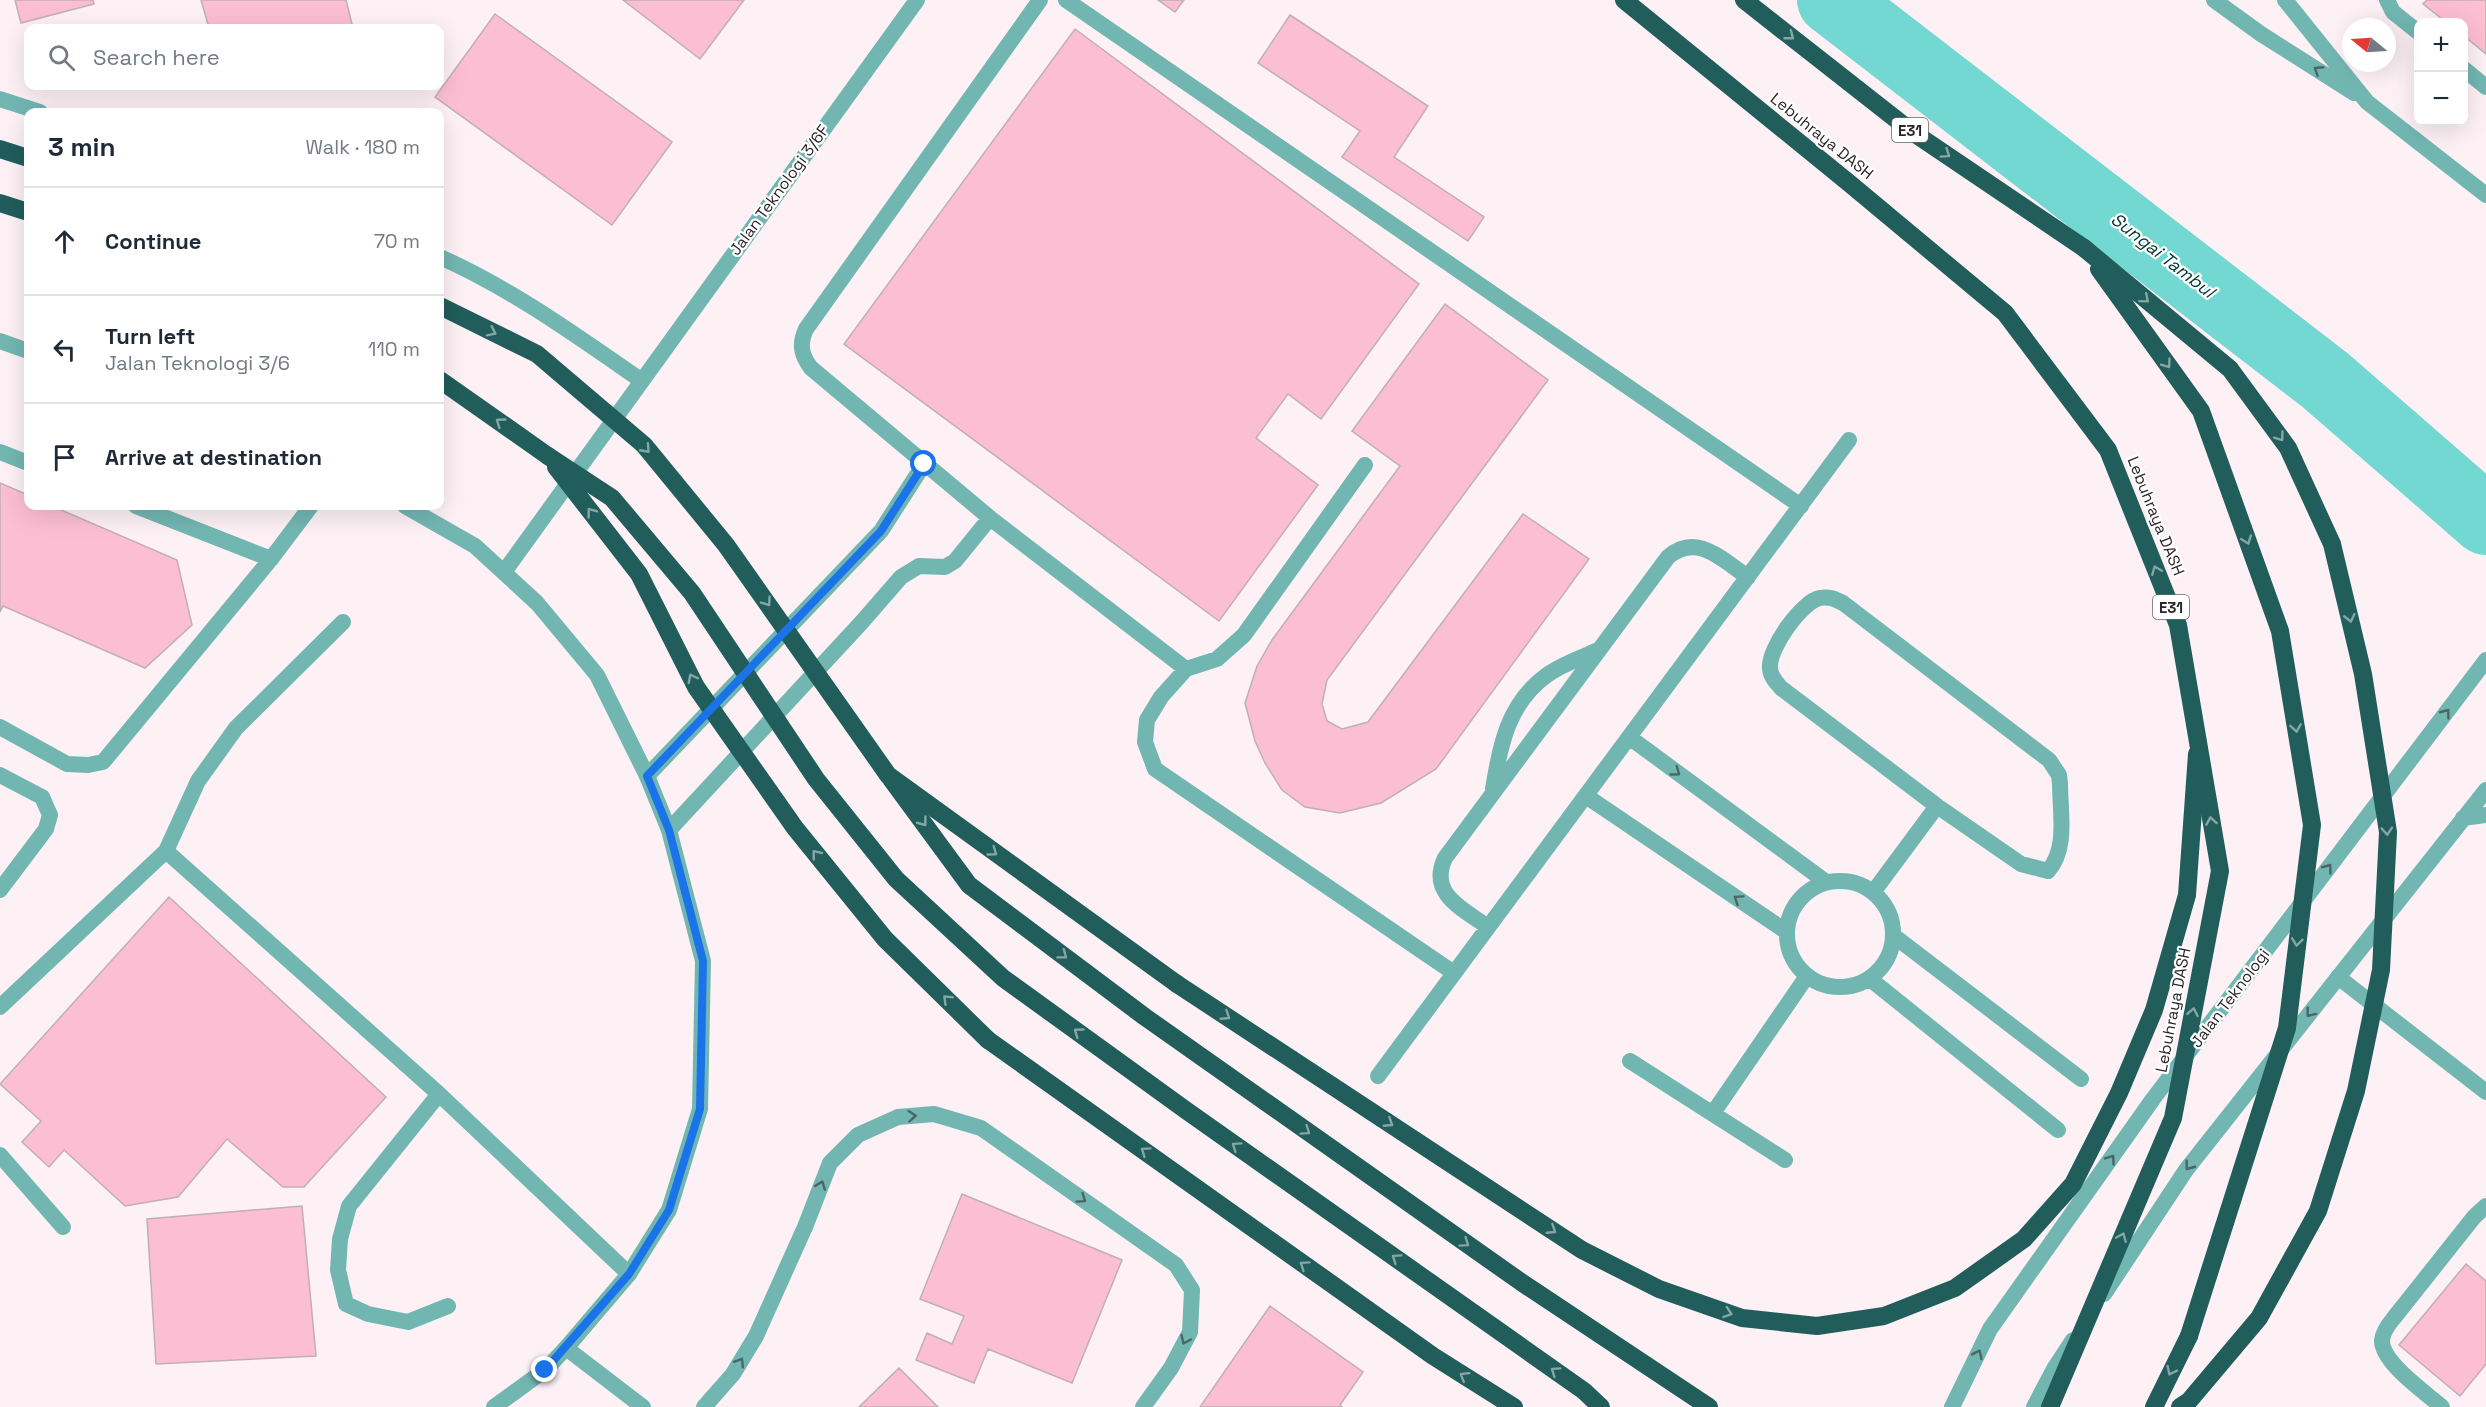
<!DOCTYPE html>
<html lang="en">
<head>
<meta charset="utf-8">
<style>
  :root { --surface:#fff; --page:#f2f2f3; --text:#1f2937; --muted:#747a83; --line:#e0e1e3 }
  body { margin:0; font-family:"Space Grotesk",sans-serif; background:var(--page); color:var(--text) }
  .controls { position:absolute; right:18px; top:18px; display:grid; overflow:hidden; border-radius:12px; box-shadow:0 6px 24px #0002 }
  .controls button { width:54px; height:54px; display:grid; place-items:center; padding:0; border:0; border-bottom:2px solid var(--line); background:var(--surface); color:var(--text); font:30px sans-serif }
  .compass { position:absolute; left:2342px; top:18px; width:54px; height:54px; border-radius:50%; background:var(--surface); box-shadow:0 6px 24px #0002; rotate:288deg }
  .stop { position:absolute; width:18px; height:18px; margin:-14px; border:4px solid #1a73e8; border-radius:50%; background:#fff }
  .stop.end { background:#1a73e8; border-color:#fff; box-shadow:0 2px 6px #0008 }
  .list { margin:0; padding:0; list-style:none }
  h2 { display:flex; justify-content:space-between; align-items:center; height:78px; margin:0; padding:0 24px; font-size:26px }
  h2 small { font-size:20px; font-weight:400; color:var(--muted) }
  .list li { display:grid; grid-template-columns:39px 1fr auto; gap:18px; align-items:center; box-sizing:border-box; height:108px; padding:0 24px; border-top:2px solid var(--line) }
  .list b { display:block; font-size:22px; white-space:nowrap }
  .list p { margin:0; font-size:20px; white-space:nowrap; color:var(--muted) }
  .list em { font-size:20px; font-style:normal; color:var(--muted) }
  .icon { flex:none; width:33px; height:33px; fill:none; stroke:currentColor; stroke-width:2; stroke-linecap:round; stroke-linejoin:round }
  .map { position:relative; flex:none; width:2486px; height:1407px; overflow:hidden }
  .search { position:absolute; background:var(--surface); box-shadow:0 6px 24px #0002; left:24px; top:24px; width:420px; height:66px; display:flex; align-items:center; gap:15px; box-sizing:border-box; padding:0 21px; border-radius:12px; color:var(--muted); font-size:22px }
  .panel { position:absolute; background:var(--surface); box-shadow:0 6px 24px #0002; left:24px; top:108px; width:420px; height:402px; border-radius:12px }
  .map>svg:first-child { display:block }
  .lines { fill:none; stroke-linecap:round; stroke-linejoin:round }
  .river { stroke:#73d7d2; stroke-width:70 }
  .building { fill:#fcbed2; stroke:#c1afb4; stroke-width:1.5 }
  .service { stroke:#72b6b2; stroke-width:16 }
  .minor { stroke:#72b6b2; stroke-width:16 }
  .tertiary { stroke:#72b6b2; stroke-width:16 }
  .motorway { stroke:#205d5b; stroke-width:18 }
  .motorway-bridge { stroke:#205d5b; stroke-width:18 }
  .oneway { stroke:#84a6a5 }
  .oneway2 { stroke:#4c6666 }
  .route { stroke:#1a73e8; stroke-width:8 }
  .labels { text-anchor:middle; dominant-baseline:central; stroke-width:4.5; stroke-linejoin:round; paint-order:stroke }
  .shield { fill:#fff; stroke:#6b6668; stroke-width:1.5 }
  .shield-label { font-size:15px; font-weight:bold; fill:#2c2527 }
  .street-label { font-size:16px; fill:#2c2527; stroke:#fff }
  .water-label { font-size:18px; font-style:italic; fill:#053735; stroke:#fff }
</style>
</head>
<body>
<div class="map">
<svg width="2486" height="1407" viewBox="0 0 2486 1407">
  <rect width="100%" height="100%" fill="#fdf1f5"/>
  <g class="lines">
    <path class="river" d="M1832 0 2325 380 2486 520"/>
  </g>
  <path class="building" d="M15 0H93L94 4 21 23Z
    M201 0H346L353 28H209Z
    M623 0H744L700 59Z
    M1158 0H1184L1175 12Z
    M2427 0H2486V54L2464 36V22H2446L2423 4Z
    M495 14 672 142 612 225 435 97Z
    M1290 15 1428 106 1394 157 1484 217 1468 241 1342 157 1360 131 1258 63Z
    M1075 29 1419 284 1321 419 1288 394 1256 438 1318 485 1219 621 844 344Z
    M1445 304 1548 380 1327 680 1322 704 1327 721 1342 729 1368 722 1523 514 1589 559 1436 769 1381 803 1340 813 1305 807 1282 790 1265 763 1255 741 1245 703 1257 666 1272 640 1400 466 1352 431Z
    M0 483 28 495V506H52L177 560 192 625 145 668 3 606 0 612Z
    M169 897 386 1097 304 1187H283L227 1139 178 1197 125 1206 64 1150 49 1167 22 1142 41 1121 0 1084Z
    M962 1194 1122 1260 1072 1383 988 1349 974 1383 916 1360 927 1333 952 1344 964 1316 920 1299Z
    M302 1206 316 1356 156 1364 147 1219Z
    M2466 1264 2486 1281V1364L2460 1396 2399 1345Z
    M1270 1306 1363 1372 1340 1405 1342 1407H1200Z
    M899 1368 938 1407H859Z"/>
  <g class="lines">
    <path class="service" d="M1040 0 806 329C799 344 801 355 811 368L990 518 1186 669
      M1066 0 1801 506
      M2387 0 2393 12 2418 32
      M2464 69 2486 87
      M0 452 28 463
      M1365 465 1244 635 1217 659 1186 669 1161 697 1147 720 1145 742 1155 769 1454 973
      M136 506 271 559
      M0 727 67 764 88 765 103 762 271 559 311 506
      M1629 737 1826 882
      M0 775 42 797 50 815 46 829 0 890
      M647 776 881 531 924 464
      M1493 789C1500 745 1508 703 1547 675 1562 664 1581 658 1598 650
      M1586 796 1787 932
      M669 830 861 623 901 577 919 566 945 567 955 561 990 518
      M166 851 439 1094 629 1274
      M1787 934a53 53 0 1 1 106 0a53 53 0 1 1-106 0Z
      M1874 891 1937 806 1781 688C1776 682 1770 676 1770 668 1768 649 1802 601 1820 598 1829 596 1835 599 1843 603L2049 760 2059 775 2060 784C2060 812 2068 849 2048 871L2021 864 1937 806
      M1488 927C1463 909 1428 894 1445 858L1668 557C1697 532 1722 560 1748 577
      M1894 936 2081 1079
      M2338 977 2486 1092
      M1870 979 2058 1130
      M0 1007 166 851 198 781 236 728 343 622
      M1630 1061 1785 1160
      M1378 1076 1849 440
      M439 1094 349 1206 340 1239 338 1270 346 1304 368 1314 408 1322 448 1306
      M1713 1113 1807 976
      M0 1155 63 1227
      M566 1348 643 1407
      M704 1407 733 1374 756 1336 805 1227 830 1163 858 1135 898 1117 934 1114 981 1128 1176 1265 1192 1290 1190 1332 1171 1368 1143 1407
      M2442 1407C2426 1393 2381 1362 2382 1340 2383 1332 2388 1325 2393 1319L2474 1217 2486 1206"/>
    <path class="minor" d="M2214 0 2261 34 2354 93
      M2285 0 2367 102 2486 195
      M0 99 40 112
      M440 257C512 289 577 336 642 381
      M0 341 28 351
      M405 506 475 546 537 603 597 675 647 776 669 830 703 961 700 1109 669 1210 629 1274 566 1348 545 1370 494 1407
      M504 572 917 0"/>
    <path class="tertiary" d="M2463 818 2486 815
      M2104 1294 2186 1170 2486 790
      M1952 1407 1990 1329 2153 1099 2486 660
      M2034 1407 2054 1369 2073 1340"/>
    <path class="motorway" d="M1744 0 1911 131 2084 248
      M0 149 28 158
      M0 203 28 212
      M440 380 548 456
      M891 779 969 885 1145 1017 1521 1282 1709 1407
      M1177 984 1582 1250 1659 1289 1742 1318 1817 1326 1884 1316 1955 1288 2024 1239 2073 1184 2119 1093 2154 1010 2187 895 2197 754
      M988 1040 1433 1356 1514 1407
      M2154 1407 2189 1336"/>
    <path class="motorway-bridge" d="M1624 0 1849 183 2005 313 2108 450 2178 625 2220 871 2173 1118 2050 1407
      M2084 248 2230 369 2288 448 2332 544 2363 674 2388 832 2381 970 2356 1091 2318 1211 2259 1318 2189 1401 2180 1407
      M2099 269 2201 411 2280 631 2312 825 2287 1028 2189 1336
      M440 306 537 354 644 445 726 545 888 775 1177 984
      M548 456 612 498 692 593 816 779 896 879 1003 978 1187 1111 1584 1391 1601 1407
      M556 467 639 574 696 687 795 828 885 939 988 1040"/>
  </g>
  <defs><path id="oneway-chevron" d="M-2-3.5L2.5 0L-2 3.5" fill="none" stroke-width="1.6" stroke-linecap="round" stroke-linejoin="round" transform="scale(1.5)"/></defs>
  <g class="oneway">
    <use href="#oneway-chevron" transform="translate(1790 36) rotate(38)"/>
    <use href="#oneway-chevron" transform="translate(1946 154) rotate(34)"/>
    <use href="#oneway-chevron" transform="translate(2145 299) rotate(40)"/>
    <use href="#oneway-chevron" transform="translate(492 332) rotate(26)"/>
    <use href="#oneway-chevron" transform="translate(2167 364) rotate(54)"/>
    <use href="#oneway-chevron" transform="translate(500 422) rotate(-144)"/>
    <use href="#oneway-chevron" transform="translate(2280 437) rotate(54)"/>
    <use href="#oneway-chevron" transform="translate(646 449) rotate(48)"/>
    <use href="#oneway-chevron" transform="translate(591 512) rotate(-127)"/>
    <use href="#oneway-chevron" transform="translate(2247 540) rotate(70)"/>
    <use href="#oneway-chevron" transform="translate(2156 570) rotate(-112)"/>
    <use href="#oneway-chevron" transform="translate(767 602) rotate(55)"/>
    <use href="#oneway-chevron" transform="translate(2350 618) rotate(77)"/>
    <use href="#oneway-chevron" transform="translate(692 678) rotate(-117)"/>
    <use href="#oneway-chevron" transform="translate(2296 728) rotate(81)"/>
    <use href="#oneway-chevron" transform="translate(2211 821) rotate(-99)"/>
    <use href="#oneway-chevron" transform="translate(923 822) rotate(53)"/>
    <use href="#oneway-chevron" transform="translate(2387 831) rotate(86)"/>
    <use href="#oneway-chevron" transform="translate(993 852) rotate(36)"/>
    <use href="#oneway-chevron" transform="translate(816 854) rotate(-129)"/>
    <use href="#oneway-chevron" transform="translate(2297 942) rotate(97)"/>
    <use href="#oneway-chevron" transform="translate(1063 955) rotate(37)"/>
    <use href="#oneway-chevron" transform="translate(947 999) rotate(-136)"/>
    <use href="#oneway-chevron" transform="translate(2193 1012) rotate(-79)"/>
    <use href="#oneway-chevron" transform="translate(1226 1016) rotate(33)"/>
    <use href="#oneway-chevron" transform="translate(1078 1032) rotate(-144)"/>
    <use href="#oneway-chevron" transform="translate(1389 1123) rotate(33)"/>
    <use href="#oneway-chevron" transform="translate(1306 1131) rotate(35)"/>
    <use href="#oneway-chevron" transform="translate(1236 1146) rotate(-145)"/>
    <use href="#oneway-chevron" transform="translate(1145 1151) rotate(-145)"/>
    <use href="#oneway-chevron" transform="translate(1552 1230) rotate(33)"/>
    <use href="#oneway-chevron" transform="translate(2122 1237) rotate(-67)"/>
    <use href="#oneway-chevron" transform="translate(1465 1243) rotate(35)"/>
    <use href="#oneway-chevron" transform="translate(1396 1258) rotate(-145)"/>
    <use href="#oneway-chevron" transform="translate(1304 1265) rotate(-145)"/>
    <use href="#oneway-chevron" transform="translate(1728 1313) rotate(19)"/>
    <use href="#oneway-chevron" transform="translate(1555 1371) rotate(-145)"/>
    <use href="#oneway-chevron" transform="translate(2171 1371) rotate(116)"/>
    <use href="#oneway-chevron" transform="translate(1464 1376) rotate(-148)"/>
  </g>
  <g class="oneway2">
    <use href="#oneway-chevron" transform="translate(2318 70) rotate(-147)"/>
    <use href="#oneway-chevron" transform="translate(2446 713) rotate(-53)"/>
    <use href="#oneway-chevron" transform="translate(1676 772) rotate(36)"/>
    <use href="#oneway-chevron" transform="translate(2328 868) rotate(-53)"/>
    <use href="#oneway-chevron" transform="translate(1738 899) rotate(-146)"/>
    <use href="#oneway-chevron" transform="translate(2310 1013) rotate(128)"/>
    <use href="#oneway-chevron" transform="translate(912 1116) rotate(-4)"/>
    <use href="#oneway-chevron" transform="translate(2111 1159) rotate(-55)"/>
    <use href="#oneway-chevron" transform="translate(2189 1166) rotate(127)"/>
    <use href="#oneway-chevron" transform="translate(821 1185) rotate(-69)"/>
    <use href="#oneway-chevron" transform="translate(1082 1199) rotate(35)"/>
    <use href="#oneway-chevron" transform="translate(1185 1340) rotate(115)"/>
    <use href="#oneway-chevron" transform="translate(1978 1354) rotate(-64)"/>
    <use href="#oneway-chevron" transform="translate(740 1362) rotate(-58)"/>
  </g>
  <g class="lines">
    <path class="route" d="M545 1370 629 1274 669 1210 700 1109 703 961 669 830 647 776 881 531 924 464"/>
  </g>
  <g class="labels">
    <g class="shield">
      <rect x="1892" y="118" width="36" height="24" rx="4.5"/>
      <rect x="2153" y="595" width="36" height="24" rx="4.5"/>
    </g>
    <g class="shield-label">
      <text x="1910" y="130">E31</text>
      <text x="2171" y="607">E31</text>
    </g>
    <g class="street-label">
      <text transform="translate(1822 136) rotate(39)">Lebuhraya DASH</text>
      <text transform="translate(779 190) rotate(-54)">Jalan Teknologi 3/6F</text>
      <text transform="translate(2156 516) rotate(68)">Lebuhraya DASH</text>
      <text transform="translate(2230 998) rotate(-53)">Jalan Teknologi</text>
      <text transform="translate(2173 1010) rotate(-79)">Lebuhraya DASH</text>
    </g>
    <g class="water-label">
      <text transform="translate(2163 255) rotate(38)">Sungai Tambul</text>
    </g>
  </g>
</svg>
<div class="controls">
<button>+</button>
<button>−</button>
</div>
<svg class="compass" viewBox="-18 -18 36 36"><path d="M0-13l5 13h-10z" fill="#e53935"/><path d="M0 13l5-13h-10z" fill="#747a83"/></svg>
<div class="stop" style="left:924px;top:464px"></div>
<div class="stop end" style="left:545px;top:1370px"></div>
<div class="search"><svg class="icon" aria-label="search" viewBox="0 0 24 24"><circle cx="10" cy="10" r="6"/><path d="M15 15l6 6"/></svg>Search here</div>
<section class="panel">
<h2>3 min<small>Walk · 180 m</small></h2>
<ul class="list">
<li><svg class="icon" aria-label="ahead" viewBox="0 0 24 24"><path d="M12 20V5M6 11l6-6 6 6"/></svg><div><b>Continue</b></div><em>70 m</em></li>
<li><svg class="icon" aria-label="left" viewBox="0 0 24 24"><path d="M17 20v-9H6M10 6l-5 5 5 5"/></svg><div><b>Turn left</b><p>Jalan Teknologi 3/6</p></div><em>110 m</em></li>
<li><svg class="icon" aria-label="arrive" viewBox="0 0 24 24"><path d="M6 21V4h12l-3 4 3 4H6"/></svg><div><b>Arrive at destination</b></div></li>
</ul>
</section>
</div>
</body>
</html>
